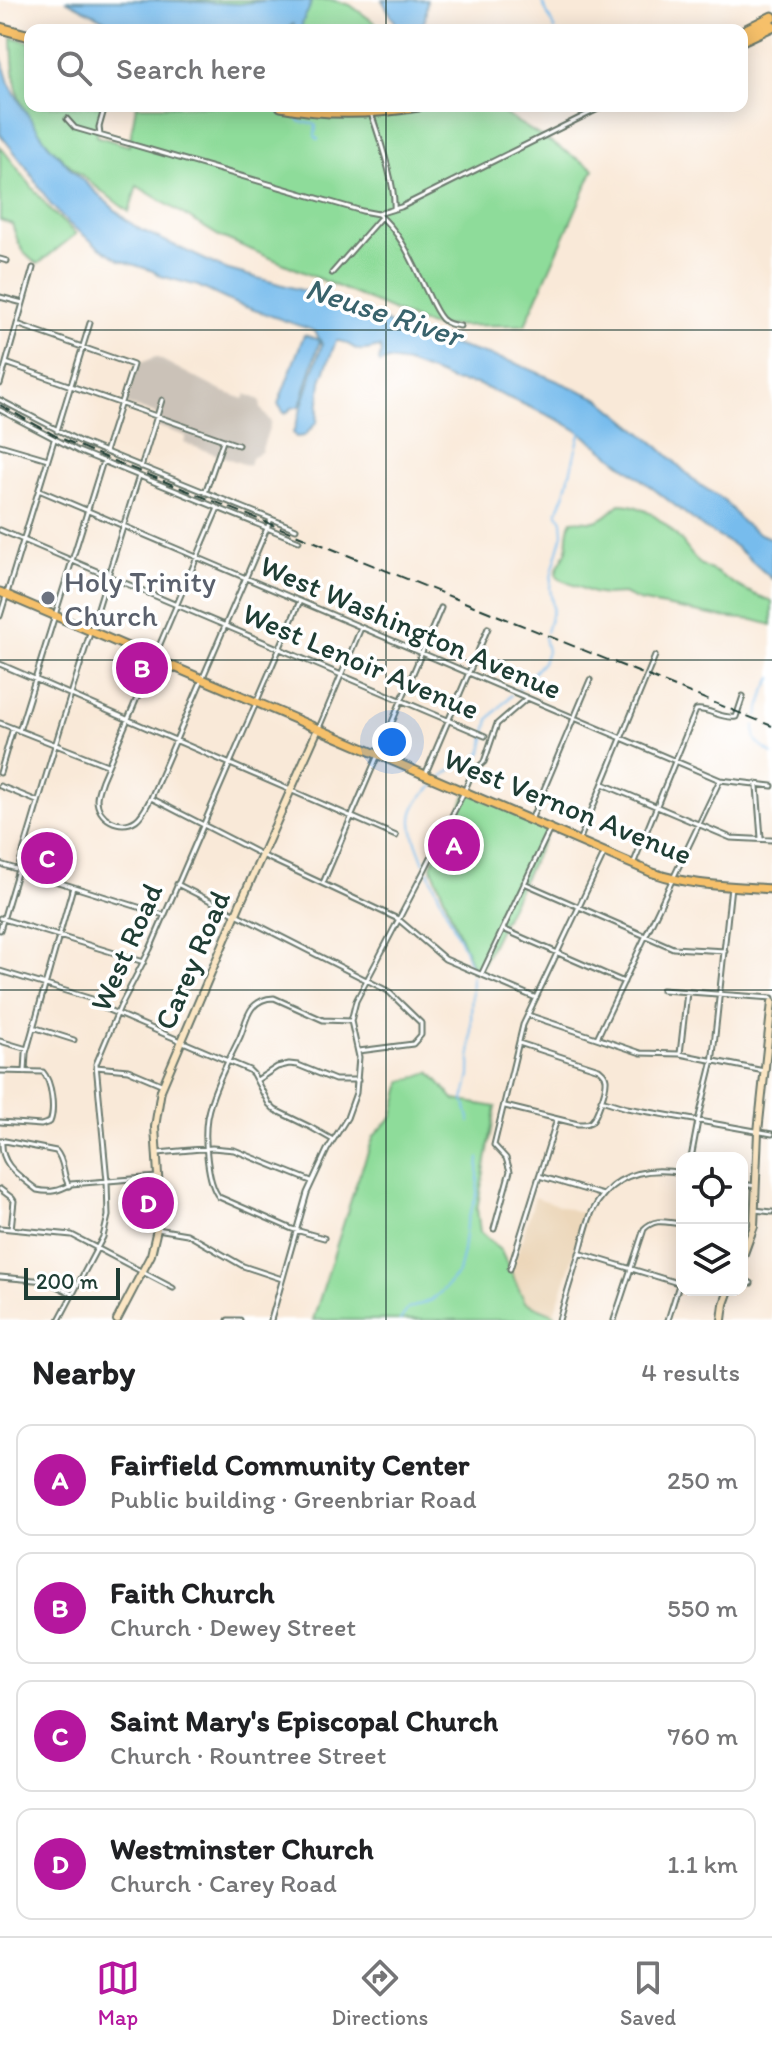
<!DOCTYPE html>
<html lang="en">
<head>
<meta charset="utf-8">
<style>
  :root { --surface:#fff; --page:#f6f6f6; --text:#202124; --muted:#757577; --line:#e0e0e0; --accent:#b5179e }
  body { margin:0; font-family:Itim,sans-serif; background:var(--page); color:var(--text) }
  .controls { position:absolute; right:24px; bottom:24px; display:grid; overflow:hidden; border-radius:16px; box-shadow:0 4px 20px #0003 }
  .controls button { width:72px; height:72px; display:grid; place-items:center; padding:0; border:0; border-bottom:2px solid var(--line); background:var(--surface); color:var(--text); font:40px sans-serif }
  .scale { position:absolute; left:24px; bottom:20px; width:96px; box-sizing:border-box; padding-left:8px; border:4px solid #1f3d34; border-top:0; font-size:22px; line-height:28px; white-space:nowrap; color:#1f3d34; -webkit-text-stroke:6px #fff; paint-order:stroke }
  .you { position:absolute; left:392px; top:742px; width:28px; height:28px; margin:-20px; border:6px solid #fff; border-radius:50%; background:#1a73e8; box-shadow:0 0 0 12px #1a73e833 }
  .badge { display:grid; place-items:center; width:52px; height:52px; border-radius:50%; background:var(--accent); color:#fff; font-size:26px; font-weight:700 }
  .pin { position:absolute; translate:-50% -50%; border:4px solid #fff; box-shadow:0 2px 8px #0006 }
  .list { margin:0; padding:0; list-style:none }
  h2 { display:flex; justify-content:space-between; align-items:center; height:104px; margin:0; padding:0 32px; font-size:34px }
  h2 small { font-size:26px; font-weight:400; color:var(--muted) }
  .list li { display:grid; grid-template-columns:52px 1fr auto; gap:24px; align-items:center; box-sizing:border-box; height:112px; margin:0 16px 16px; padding:0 16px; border:2px solid var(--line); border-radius:16px }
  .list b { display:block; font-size:30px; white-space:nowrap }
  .list p { margin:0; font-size:26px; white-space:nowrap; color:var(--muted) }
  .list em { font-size:26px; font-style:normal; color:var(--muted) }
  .icon { flex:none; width:44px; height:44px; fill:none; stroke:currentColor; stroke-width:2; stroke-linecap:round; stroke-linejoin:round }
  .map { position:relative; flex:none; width:772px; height:1320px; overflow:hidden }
  .search { position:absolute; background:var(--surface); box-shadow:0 4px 20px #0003; left:24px; right:24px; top:24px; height:88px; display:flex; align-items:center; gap:20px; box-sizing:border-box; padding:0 28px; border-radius:16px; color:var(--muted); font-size:30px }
  .sheet { height:616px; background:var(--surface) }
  nav { display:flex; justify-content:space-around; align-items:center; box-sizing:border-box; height:112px; border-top:2px solid var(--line); background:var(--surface); font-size:22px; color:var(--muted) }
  nav a { display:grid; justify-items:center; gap:4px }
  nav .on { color:var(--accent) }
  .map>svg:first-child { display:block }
  .built { fill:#ecd7ba }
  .industrial { fill:#cbc2b8 }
  .green { fill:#8edc9a; stroke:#568c67; stroke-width:2 }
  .water { fill:#77bced; stroke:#4b7c90; stroke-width:2 }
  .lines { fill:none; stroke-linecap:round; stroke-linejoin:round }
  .stream { stroke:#77bced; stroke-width:2 }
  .street-casing { stroke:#6b796d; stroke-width:7 }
  .secondary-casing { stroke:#6b796d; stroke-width:10 }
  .primary-casing { stroke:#6b796d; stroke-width:11 }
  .highway-casing { stroke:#6b796d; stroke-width:13 }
  .street { stroke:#fff; stroke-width:3 }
  .secondary { stroke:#fbe6c4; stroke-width:6 }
  .primary { stroke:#f6c06b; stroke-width:7 }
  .highway { stroke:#f6c06b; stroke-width:9 }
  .rail { stroke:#1f3d34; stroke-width:2; stroke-dasharray:12 6; stroke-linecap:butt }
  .grid { fill:none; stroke:#1f3d34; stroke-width:2; stroke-opacity:0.55 }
  .worship-dot { fill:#6b7280; stroke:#fff; stroke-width:3 }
  .labels { text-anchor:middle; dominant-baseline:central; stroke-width:7; stroke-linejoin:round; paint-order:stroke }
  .worship-label { font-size:30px; fill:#5b616d; stroke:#fff; text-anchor:start }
  .street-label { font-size:30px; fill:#1f3d34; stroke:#fff }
  .water-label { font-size:32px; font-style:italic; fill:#39636c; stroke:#fff }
</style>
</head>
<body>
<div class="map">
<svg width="772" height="1320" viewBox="0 0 772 1320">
  <rect width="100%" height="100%" fill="#fff"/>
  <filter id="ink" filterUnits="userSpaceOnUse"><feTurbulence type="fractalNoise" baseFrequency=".0125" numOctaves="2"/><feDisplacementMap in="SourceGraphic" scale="16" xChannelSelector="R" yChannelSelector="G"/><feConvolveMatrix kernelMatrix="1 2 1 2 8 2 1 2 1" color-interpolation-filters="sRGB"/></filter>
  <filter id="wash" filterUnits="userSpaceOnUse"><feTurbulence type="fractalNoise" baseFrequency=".006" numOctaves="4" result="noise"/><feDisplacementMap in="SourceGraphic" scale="32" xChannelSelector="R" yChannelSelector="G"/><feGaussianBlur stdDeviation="1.8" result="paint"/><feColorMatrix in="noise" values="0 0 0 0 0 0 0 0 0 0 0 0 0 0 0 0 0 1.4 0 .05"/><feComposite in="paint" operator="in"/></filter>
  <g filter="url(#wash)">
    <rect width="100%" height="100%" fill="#f9e9d8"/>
    <path class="built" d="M535 1197 587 1215 554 1314 525 1302 511 1274Z"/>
    <path class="industrial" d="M156 357 221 391 244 399 246 394 260 400 261 409 271 422 261 452 251 458 249 466 184 443 186 436 156 426 159 417 156 414 127 404 138 364Z"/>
    <path class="green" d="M153 0H332L350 5 385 30H148Z
      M12 37 30 42V106H102L96 136 129 146 136 106H491L594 169 525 325 430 326 219 236 137 186 129 212C93 184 45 152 24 109 13 87 13 61 12 37Z
      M0 146 51 211 76 234 38 264C22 256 17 240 12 224L0 220Z
      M620 504C645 504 667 524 683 543 688 550 693 557 699 563 704 567 710 569 716 572 735 585 750 594 772 601V625L754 620 721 617 639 601 623 594 605 595 593 593 559 579 556 574C557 564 565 558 567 549 569 538 566 531 572 521 581 519 586 522 594 521 604 520 612 510 620 504Z
      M468 792 549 828 479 971 473 968 431 865Z
      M430 1072 455 1100 496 1107 477 1209 480 1232 501 1251 525 1302 554 1314 553 1320H313L355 1187 374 1136 393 1116 402 1082Z"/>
    <path class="water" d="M66 0H159L239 4 269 0 311 1C310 14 301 17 302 28L296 30 293 24 286 30H139L112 24Z
      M382 0H427L425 20 417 30H400Z
      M0 53 9 83 24 109 47 143 73 171 125 219 139 229 225 269 312 293 336 305 377 317 399 329 515 363 600 399 659 447 697 483 725 501 743 523 758 533 772 539V579L736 547 704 528 580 432 559 420 477 384 452 381 442 376 407 363 389 360 380 363 379 361 381 353 380 347C374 348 366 351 360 350 350 348 347 340 336 341L321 381 317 422 304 436 296 437 293 433 296 424 322 344 315 331 234 303 198 286 161 276 153 271 120 260 98 246 68 223 51 205 27 168 0 134Z
      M304 335 320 340 300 406 292 408 285 414 278 404Z"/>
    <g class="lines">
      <path class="stream" d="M541 0 555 30
        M297 111V118L301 122 314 124 316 126 315 136 318 139
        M546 632 553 609 550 588 552 572 563 534 562 521 557 512 565 493 581 430
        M518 690 543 662 547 651 544 637
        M758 716 765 691 772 678
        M755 725C754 744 757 743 772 754
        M442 777 455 767 476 759 482 752 489 719 511 695
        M424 863C411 829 401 810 435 785
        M428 871 464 949 470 967
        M470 1122 464 1100 470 1075 472 975
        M400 1320 408 1309 432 1300 445 1288 458 1273 463 1251 466 1225 477 1194 479 1158"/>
    </g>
  </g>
  <g filter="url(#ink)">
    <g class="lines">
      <g class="street-casing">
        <path id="street" d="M371 113C379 136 396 186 394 209
          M67 119 75 128 362 211 378 214 401 207 604 106
          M100 135 99 127 105 106
          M378 214C402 234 413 263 426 290 431 300 435 311 442 319 447 324 453 325 460 326
          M0 259 7 261
          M332 273 381 217
          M0 297 23 303
          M17 324 133 365 105 452
          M6 363 238 445
          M0 384 33 268
          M0 400 81 442 296 529
          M0 410 78 451 299 541
          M57 431 90 323
          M0 445 48 459
          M141 467 162 400
          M39 490 720 780 772 786
          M205 493 223 441
          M218 508 102 780C100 786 97 793 97 799 97 818 120 831 136 820 143 815 147 805 151 798L271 519
          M0 530 485 736
          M0 616 54 440
          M0 664 396 836
          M0 723 107 765
          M319 728 361 628
          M19 731 103 461
          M0 773 13 728
          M425 775 488 628
          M603 784 731 838 772 840
          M0 786 37 801
          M757 786 761 838
          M151 798 268 858 398 919 445 959 536 998
          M531 820 590 680
          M579 841 655 656
          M634 862 696 710C709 708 720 719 736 717L743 696
          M0 864 164 915
          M323 883 441 608
          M524 883 673 948 725 951
          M177 884 388 991 421 1023V1035L413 1044 359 1051
          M0 918 144 962
          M503 929 624 982
          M0 930 54 749 139 476
          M0 971 92 999 99 1006 249 1070 253 1074 269 1104 275 1110 310 1127 333 1140
          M482 973 550 829
          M662 990 772 998
          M528 1015 641 1053 680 1054 764 1071
          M33 1027 74 1040
          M597 1038 720 780
          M0 1041 27 1049
          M680 1054 687 992
          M96 1067 128 1070 161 1084
          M0 1071 43 1072C52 1082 55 1110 50 1122L41 1125 0 1122
          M25 1072 26 1053 73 887
          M257 1080 277 1067 289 1064 298 1065 335 1080H358
          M601 1100 627 1108 772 1134
          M505 1106 578 1124C584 1124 586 1125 591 1122 597 1117 607 1087 606 1079 605 1073 603 1073 599 1069L519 1043
          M0 1140 56 1151C65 1161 62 1174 69 1186
          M2 1140C0 1166 20 1176 37 1190 50 1193 59 1191 71 1184L157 1177
          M158 1153 212 1148 234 1150 311 1181
          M691 1158 698 1121 712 1064 731 886
          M539 1176 603 1195
          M742 1184 756 1186
          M0 1189 12 1198 14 1201 11 1229
          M755 1210 772 1212
          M0 1228 72 1235 173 1288
          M157 1229 187 1234 243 1266 282 1279
          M494 1229 510 1171 506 1158 494 1145 523 1025 604 854
          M324 1238 292 1229 219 1197C207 1183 204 1137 207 1118 212 1090 228 1062 240 1037 244 1028 246 1016 252 1008 258 1001 265 998 274 998L323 1020 351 1021
          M579 1253 681 1284
          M510 1269 557 1119
          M0 1277 46 1281 73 1294
          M742 1279 751 1283
          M59 1320 103 1237 108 1216 107 1181 96 1064 120 1007 150 949 300 601
          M228 1320H240
          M271 1320 307 1193 327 1150 347 1118 356 1093 359 1057 351 1021 356 1001 424 871 464 792 472 773 484 762 497 724 527 698
          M559 1320C566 1296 573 1272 581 1248 584 1236 587 1223 592 1212 611 1175 644 1166 682 1173
          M614 1320 644 1229C656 1217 667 1223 682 1224
          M668 1320 678 1288 682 1283"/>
      </g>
      <g class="secondary-casing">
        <path id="secondary" d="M742 1259 754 1226 758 1132 772 1002
          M117 1320 151 1255 157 1229 160 1207 155 1127 161 1090 241 902 318 729
          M722 1320 724 1304 729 1290"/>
      </g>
      <g class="primary-casing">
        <path id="primary" d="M0 592 653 873C691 886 732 886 772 889"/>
      </g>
      <g class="highway-casing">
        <path id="highway" d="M0 28 30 36
          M742 32 772 17
          M742 40 772 26
          M281 106C327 115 372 114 418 106"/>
      </g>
      <use href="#street" class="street"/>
      <use href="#secondary" class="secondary"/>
      <use href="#primary" class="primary"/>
      <use href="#highway" class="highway"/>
      <path class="rail" d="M0 405 56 436 104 457 772 726"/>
    </g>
  </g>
  <path class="grid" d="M386 0V30M386 106V1320M0 330H772M0 660H772M0 990H772"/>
  <circle class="worship-dot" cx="48" cy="598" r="8"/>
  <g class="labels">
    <g class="worship-label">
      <text x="64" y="581">Holy Trinity<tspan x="64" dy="34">Church</tspan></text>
    </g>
    <g class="street-label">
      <text transform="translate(411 627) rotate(23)">West Washington Avenue</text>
      <text transform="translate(361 661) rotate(23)">West Lenoir Avenue</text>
      <text transform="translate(568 806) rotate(22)">West Vernon Avenue</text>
      <text transform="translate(126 947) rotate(-66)">West Road</text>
      <text transform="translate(192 960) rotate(-67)">Carey Road</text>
    </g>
    <g class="water-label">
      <text transform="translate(384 312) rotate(18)">Neuse River</text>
    </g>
  </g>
</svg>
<div class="controls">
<button><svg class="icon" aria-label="locate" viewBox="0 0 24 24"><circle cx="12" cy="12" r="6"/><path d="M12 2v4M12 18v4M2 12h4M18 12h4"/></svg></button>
<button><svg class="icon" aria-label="layers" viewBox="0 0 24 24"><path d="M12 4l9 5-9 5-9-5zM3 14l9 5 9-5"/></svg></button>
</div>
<div class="scale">200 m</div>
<div class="you"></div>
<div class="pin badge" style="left:454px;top:845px">A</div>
<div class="pin badge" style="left:142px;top:668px">B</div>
<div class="pin badge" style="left:47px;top:858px">C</div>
<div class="pin badge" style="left:148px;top:1203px">D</div>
<div class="search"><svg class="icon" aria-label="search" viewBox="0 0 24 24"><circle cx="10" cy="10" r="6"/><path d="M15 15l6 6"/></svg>Search here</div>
</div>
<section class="sheet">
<h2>Nearby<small>4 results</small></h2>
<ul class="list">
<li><span class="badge">A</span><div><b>Fairfield Community Center</b><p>Public building · Greenbriar Road</p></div><em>250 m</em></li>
<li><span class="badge">B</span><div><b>Faith Church</b><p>Church · Dewey Street</p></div><em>550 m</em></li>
<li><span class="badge">C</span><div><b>Saint Mary's Episcopal Church</b><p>Church · Rountree Street</p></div><em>760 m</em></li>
<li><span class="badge">D</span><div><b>Westminster Church</b><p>Church · Carey Road</p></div><em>1.1 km</em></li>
</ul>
</section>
<nav>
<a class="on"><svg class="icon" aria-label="map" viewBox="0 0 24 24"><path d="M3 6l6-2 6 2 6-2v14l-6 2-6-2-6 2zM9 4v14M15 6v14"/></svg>Map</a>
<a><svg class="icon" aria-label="directions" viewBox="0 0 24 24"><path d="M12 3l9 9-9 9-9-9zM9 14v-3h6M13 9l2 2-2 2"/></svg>Directions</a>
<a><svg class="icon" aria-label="saved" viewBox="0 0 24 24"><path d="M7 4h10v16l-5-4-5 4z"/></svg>Saved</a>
</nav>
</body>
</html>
